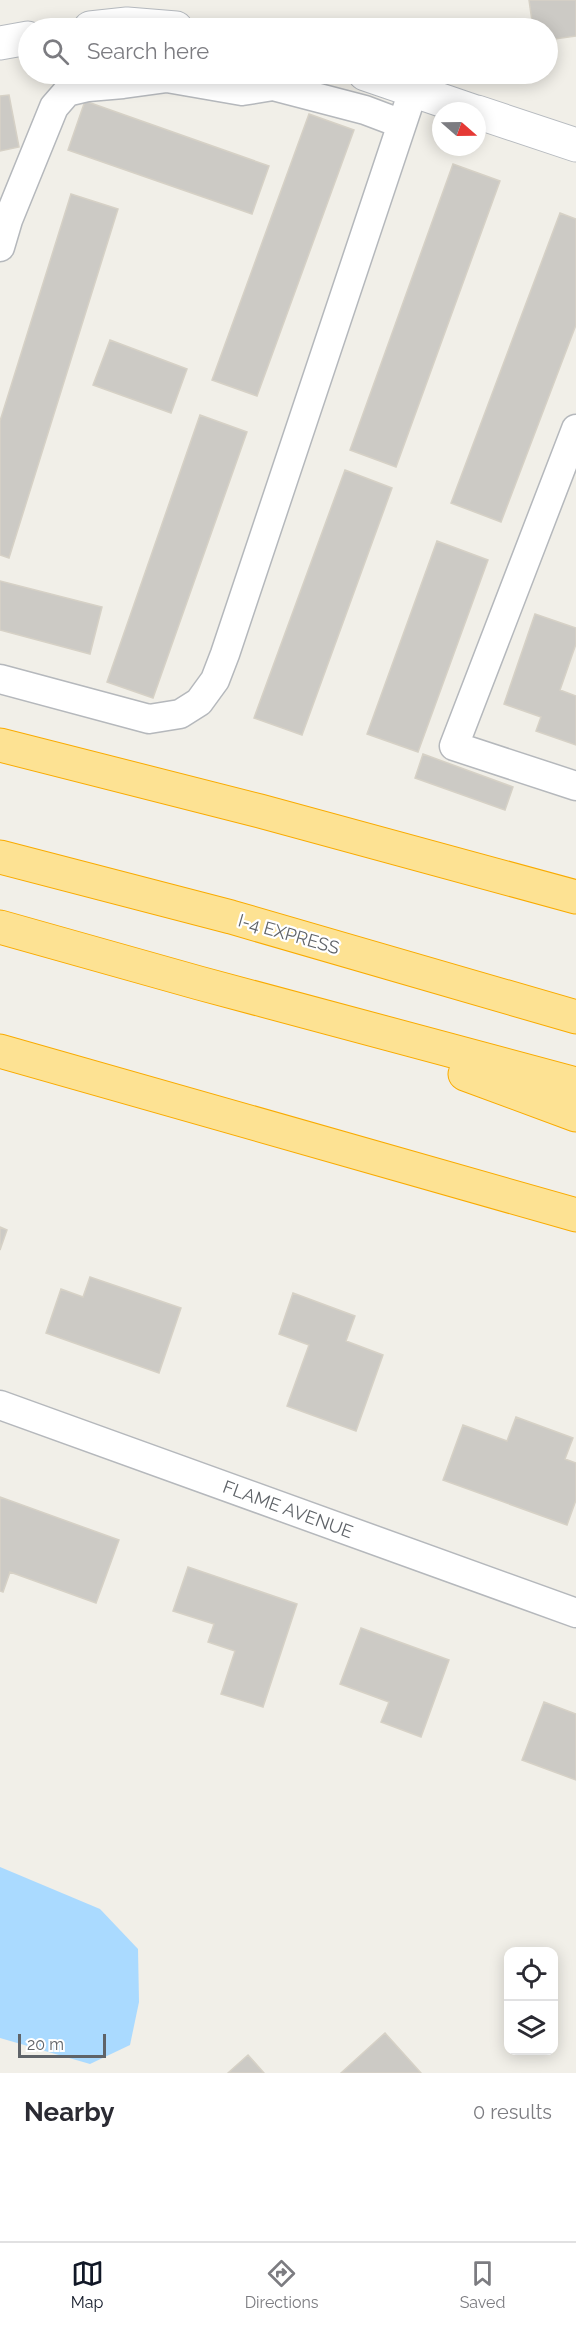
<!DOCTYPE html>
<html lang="en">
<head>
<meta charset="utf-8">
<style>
  :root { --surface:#fff; --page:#f7f7f7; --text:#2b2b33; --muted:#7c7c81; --line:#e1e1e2; --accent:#111827 }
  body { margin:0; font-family:Raleway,sans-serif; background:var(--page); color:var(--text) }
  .controls { position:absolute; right:18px; bottom:18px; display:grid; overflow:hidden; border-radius:12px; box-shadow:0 3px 15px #0003 }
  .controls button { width:54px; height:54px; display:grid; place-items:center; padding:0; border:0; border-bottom:2px solid var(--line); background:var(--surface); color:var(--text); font:30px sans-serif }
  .compass { position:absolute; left:432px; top:102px; width:54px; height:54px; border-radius:50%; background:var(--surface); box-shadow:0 3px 15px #0003; rotate:110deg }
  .scale { position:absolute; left:18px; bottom:15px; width:88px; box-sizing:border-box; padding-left:6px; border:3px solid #5f6368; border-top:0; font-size:16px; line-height:21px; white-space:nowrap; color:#5f6368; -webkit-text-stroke:4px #fff; paint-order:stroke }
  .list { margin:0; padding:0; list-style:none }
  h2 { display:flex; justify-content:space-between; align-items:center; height:78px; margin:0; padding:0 24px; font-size:26px }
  h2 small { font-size:20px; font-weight:400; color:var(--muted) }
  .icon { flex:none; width:33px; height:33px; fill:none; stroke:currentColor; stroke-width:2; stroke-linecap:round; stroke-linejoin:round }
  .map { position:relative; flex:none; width:576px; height:2073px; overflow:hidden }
  .search { position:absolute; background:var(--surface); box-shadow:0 3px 15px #0003; left:18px; right:18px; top:18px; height:66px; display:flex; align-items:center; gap:15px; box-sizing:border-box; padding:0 21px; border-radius:33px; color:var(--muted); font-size:22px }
  .sheet { height:168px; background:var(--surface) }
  nav { display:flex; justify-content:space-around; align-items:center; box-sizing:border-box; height:84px; border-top:2px solid var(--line); background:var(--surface); font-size:16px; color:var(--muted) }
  nav a { display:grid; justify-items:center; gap:3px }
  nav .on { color:var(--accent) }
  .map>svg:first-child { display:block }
  .water { fill:#aadaff }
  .building { fill:#cccac5; stroke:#d6d1c6; stroke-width:1.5 }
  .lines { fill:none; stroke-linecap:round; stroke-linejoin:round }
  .minor-casing { stroke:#b5b8bc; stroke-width:31 }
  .secondary-casing { stroke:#b6babf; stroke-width:35 }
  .motorway-casing { stroke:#f9ab00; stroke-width:35 }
  .minor { stroke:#fff; stroke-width:28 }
  .secondary { stroke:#fff; stroke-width:33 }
  .motorway { stroke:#fde293; stroke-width:33 }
  .labels { text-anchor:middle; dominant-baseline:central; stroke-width:4.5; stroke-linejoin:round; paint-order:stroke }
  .street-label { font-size:18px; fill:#5f6368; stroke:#fff }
</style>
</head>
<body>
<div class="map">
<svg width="576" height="2073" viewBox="0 0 576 2073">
  <rect width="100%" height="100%" fill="#f1efe8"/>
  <path class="water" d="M0 1867 100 1909 138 1949 139 2002 130 2045 90 2064 0 2038Z"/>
  <path class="building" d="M529 0H576V36L548 40V28H533Z
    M9 95 19 147 0 151V96Z
    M85 101 269 166 252 214 68 150Z
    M309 114 354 130 257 396 212 380Z
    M453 164 500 181 396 467 350 450Z
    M71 194 118 209 9 558 0 555V421Z
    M560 213 576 219V325L501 522 451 503Z
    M110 340 187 369 171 413 93 385Z
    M200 415 247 432 153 698 107 682Z
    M345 470 392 488 302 735 254 718Z
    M437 541 488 560 418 752 367 734Z
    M0 581 102 607 90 654 0 630Z
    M535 614 576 628V644L560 690 576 696V745L536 731 541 717 504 704Z
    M423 754 513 787 505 810 415 778Z
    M0 1227 7 1230 0 1250Z
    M90 1277 181 1308 159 1373 46 1333 61 1289 83 1297Z
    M293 1293 355 1316 346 1341 383 1355 356 1431 287 1406 309 1345 279 1334Z
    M516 1417 573 1438 565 1459 576 1463V1500L567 1525 443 1480 463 1425 507 1441Z
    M0 1497 119 1540 96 1603 10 1572 3 1592 0 1591Z
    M188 1567 297 1604 263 1707 221 1694 235 1651 208 1642 214 1624 173 1611Z
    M361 1628 449 1660 421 1737 381 1722 389 1702 340 1684Z
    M544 1702 576 1714V1780L522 1760Z
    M385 2033 421 2073H341Z
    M248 2055 264 2073H228Z"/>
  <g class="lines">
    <g class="minor-casing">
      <path id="minor" d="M0 247 8 220 54 107 67 92 88 87 123 84 167 78 242 91 273 86 365 110 402 124
        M576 429 454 746 576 786
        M0 679 149 719 180 714 199 702 215 680 225 654 413 91
        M0 1405 576 1613"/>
    </g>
    <g class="secondary-casing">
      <path id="secondary" d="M90 28 127 24 176 28
        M0 43 28 38
        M365 74 473 111
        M477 112 576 145"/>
    </g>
    <g class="motorway-casing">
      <path id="motorway" d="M0 745 260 811 576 897
        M0 857 231 917 576 1017
        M0 927 199 983 576 1084
        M0 1051 576 1215
        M465 1074 576 1115"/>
    </g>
    <use href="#minor" class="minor"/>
    <use href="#secondary" class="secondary"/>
    <use href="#motorway" class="motorway"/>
  </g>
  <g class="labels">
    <g class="street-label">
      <text transform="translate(289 934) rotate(16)">I-4 EXPRESS</text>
      <text transform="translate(288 1509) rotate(20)">FLAME AVENUE</text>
    </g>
  </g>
</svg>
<div class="controls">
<button><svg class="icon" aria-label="locate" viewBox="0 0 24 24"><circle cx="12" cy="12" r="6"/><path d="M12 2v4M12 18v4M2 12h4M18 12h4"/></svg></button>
<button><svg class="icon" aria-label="layers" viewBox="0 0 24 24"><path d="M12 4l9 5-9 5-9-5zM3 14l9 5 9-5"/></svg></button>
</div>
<svg class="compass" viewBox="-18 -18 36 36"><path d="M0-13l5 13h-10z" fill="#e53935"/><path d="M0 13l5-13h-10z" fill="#7c7c81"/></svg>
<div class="scale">20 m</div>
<div class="search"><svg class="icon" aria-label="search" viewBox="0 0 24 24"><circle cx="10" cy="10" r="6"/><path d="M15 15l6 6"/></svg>Search here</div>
</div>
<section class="sheet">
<h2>Nearby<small>0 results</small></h2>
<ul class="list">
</ul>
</section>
<nav>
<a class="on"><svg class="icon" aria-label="map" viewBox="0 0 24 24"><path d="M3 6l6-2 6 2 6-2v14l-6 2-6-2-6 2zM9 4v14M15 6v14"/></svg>Map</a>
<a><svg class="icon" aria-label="directions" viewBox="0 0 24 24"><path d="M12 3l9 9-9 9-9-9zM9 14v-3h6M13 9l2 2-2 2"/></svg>Directions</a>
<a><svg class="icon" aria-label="saved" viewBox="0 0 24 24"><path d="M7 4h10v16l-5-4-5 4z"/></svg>Saved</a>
</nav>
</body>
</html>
